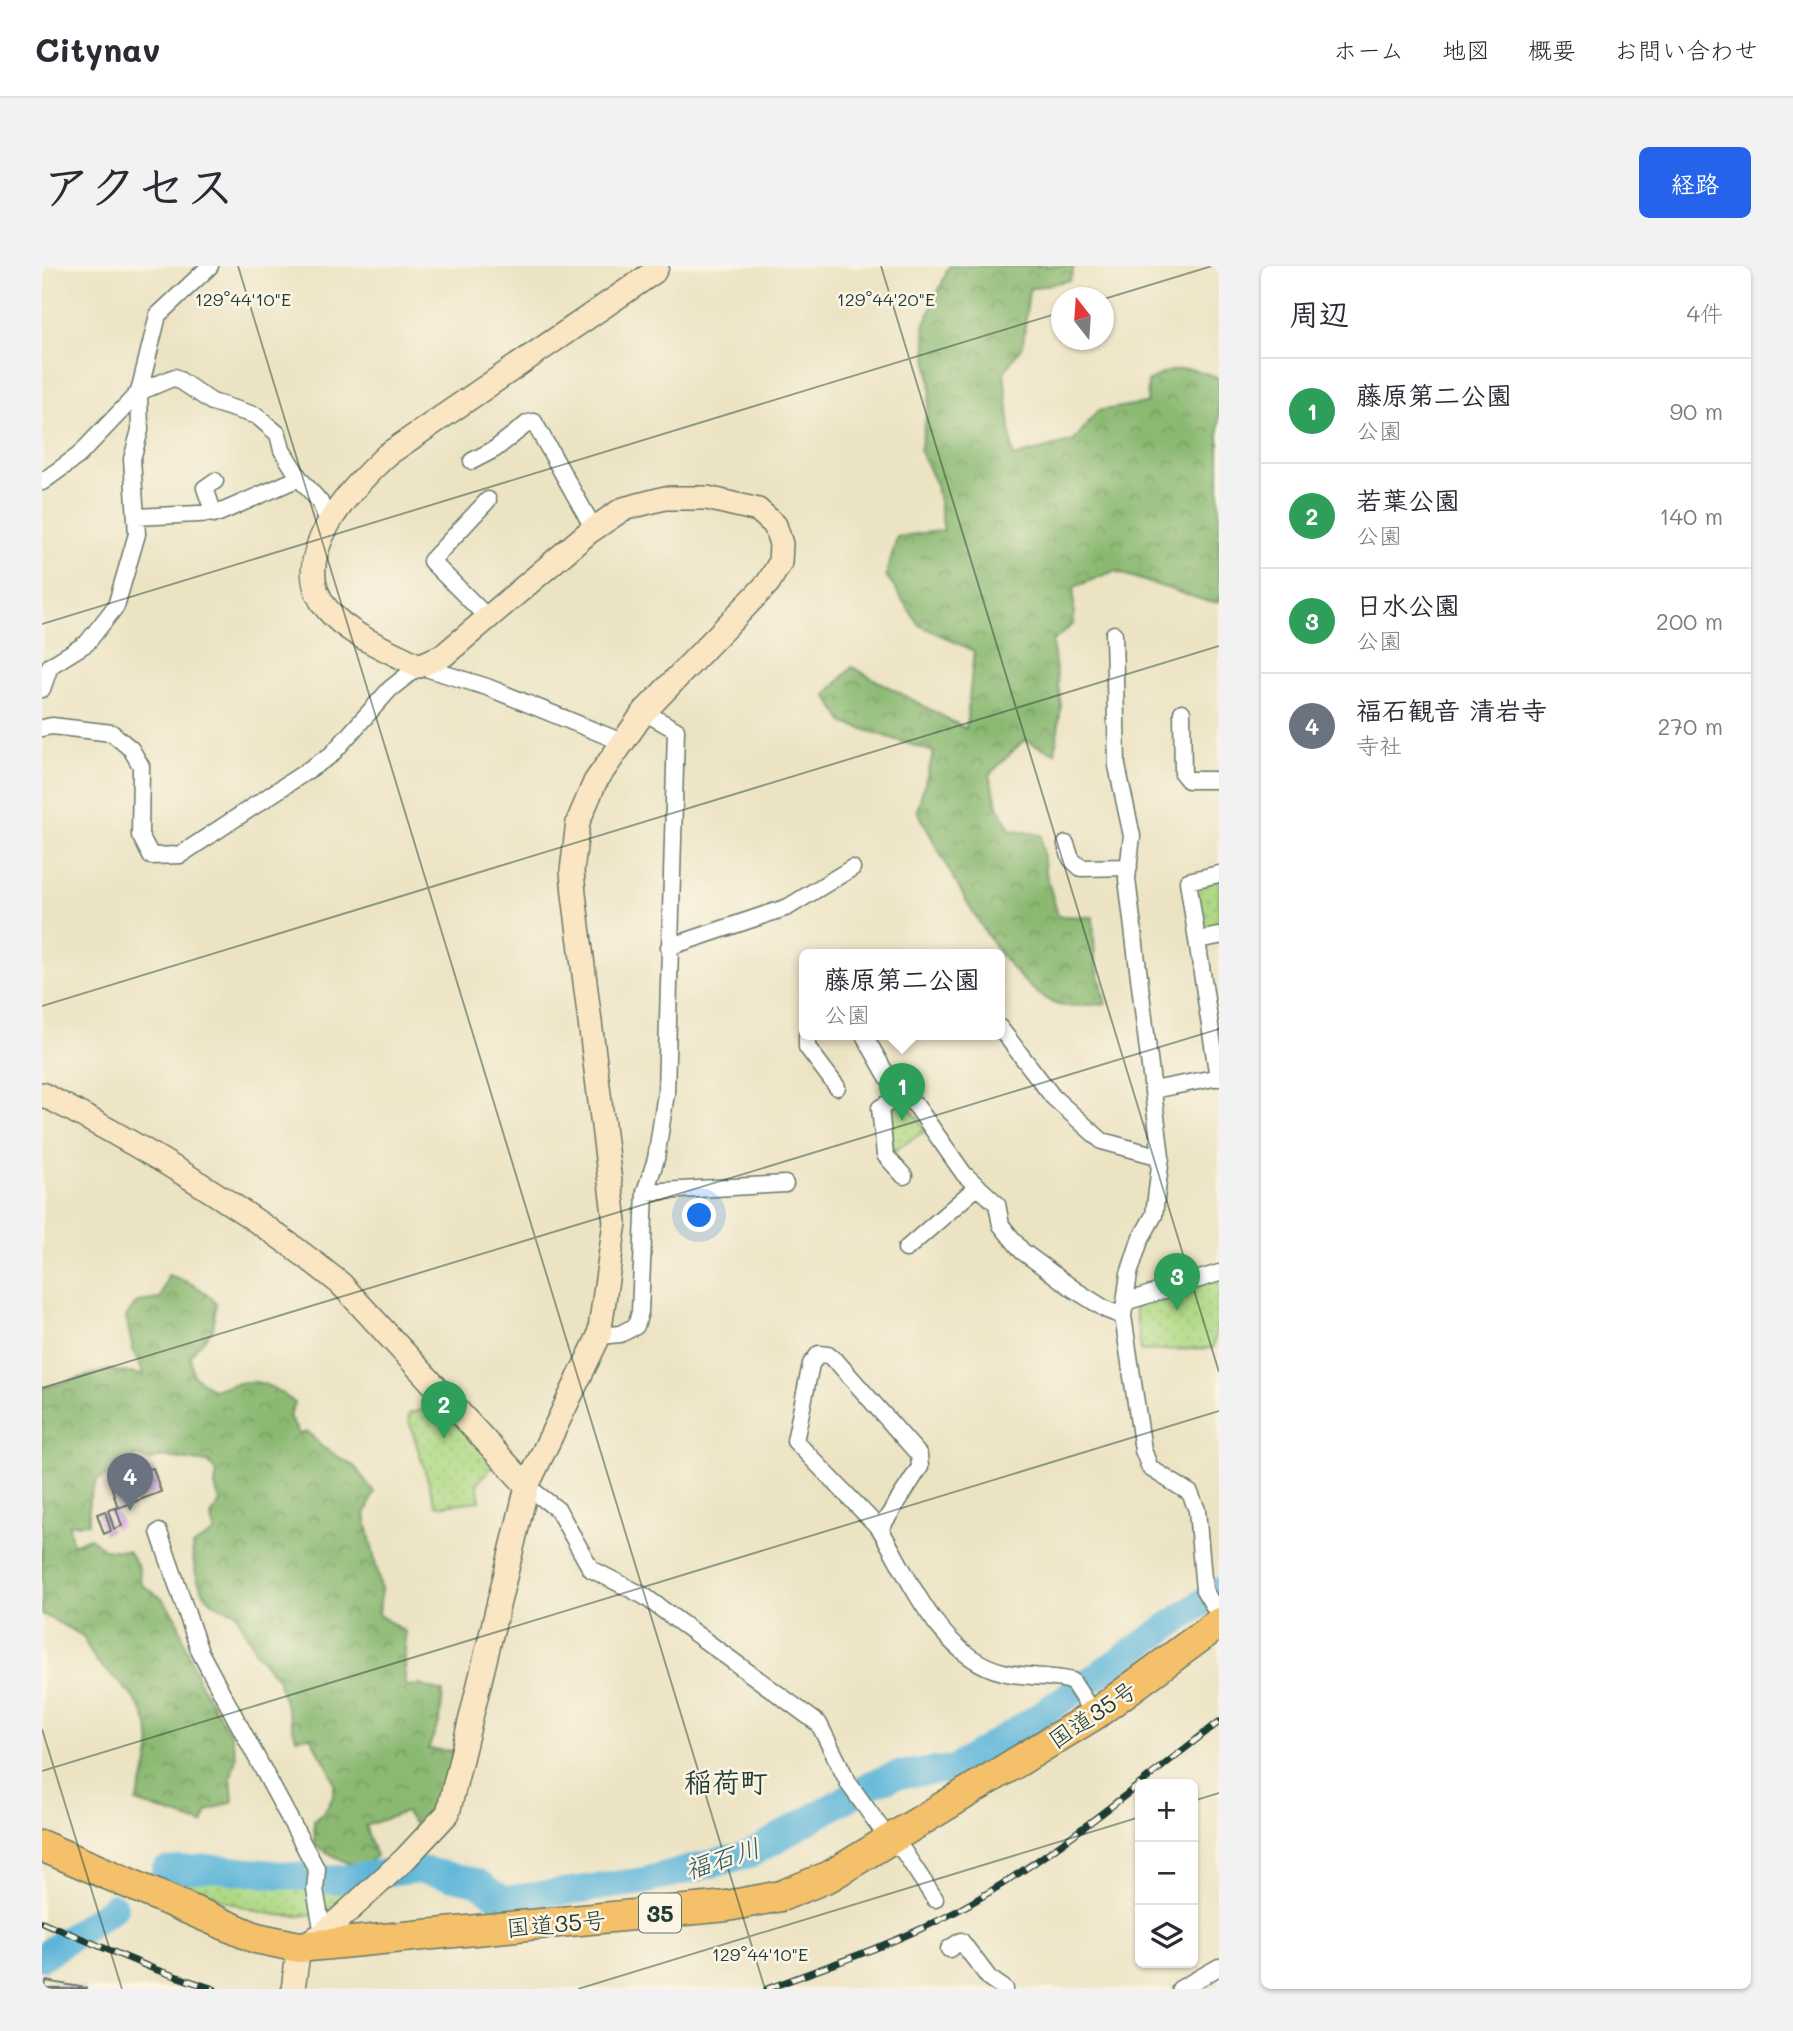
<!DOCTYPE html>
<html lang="ja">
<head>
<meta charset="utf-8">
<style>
  :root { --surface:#fff; --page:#f2f2f3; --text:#2b2b33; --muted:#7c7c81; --line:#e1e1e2; --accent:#2563eb }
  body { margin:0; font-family:Mali,"Klee One",sans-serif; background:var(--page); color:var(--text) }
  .controls { position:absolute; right:21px; bottom:21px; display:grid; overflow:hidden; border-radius:10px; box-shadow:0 2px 5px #0004 }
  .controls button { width:63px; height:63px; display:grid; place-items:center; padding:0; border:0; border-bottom:2px solid var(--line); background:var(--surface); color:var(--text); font:35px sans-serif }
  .compass { position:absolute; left:1009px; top:21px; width:63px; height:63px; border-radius:50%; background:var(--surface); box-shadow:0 2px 5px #0004; rotate:343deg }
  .you { position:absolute; left:658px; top:950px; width:24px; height:24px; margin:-18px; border:5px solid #fff; border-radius:50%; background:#1a73e8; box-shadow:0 0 0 10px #1a73e833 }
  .badge { display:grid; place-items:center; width:46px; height:46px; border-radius:50%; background:var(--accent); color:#fff; font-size:23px; font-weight:700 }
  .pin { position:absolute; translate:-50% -58px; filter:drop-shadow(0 2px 4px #0008) }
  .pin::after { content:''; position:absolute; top:37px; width:24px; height:21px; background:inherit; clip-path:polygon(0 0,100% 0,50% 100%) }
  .popup { position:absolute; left:757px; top:683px; width:206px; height:91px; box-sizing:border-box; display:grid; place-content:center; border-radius:10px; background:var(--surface); filter:drop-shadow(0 2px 5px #0005); font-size:23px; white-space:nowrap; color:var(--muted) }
  .popup b { font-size:26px; color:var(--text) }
  .popup::after { content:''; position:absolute; left:50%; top:100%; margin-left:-14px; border:14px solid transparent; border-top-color:var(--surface) }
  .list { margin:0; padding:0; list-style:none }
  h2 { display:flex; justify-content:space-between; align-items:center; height:91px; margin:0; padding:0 28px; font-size:30px }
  h2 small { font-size:23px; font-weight:400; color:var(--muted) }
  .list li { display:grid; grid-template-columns:46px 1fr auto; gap:21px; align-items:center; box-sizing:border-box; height:105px; padding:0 28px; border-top:2px solid var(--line) }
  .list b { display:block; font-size:26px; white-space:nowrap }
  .list p { margin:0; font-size:23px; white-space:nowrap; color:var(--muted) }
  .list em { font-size:23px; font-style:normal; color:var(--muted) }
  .icon { flex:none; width:38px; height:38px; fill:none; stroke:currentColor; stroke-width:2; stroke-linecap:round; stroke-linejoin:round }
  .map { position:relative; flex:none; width:1177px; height:1723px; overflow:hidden; border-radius:10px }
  header { display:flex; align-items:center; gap:42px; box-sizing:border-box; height:98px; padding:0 35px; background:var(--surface); border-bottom:2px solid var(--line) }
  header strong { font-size:33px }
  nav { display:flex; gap:38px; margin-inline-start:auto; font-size:24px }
  .intro { display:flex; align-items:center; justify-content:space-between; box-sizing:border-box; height:168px; padding:0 42px }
  h1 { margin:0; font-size:49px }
  .button { padding:18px 32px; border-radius:10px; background:var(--accent); color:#fff; font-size:24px; font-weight:700 }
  main { display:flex; gap:42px; padding:0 42px }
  aside { flex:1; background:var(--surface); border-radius:10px; box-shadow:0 2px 5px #0004 }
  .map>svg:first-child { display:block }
  .forest { fill:url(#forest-crowns); stroke:#557b53; stroke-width:2 }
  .park { fill:url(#park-dots); stroke:#678b5c; stroke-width:2 }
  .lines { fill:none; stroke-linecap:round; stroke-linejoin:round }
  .river { stroke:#5cb5d9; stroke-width:28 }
  .building { fill:url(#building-cross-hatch) }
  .street-casing { stroke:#677766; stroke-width:19 }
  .secondary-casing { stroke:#677766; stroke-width:26 }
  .highway-casing { stroke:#677766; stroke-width:33 }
  .street { stroke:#fff; stroke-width:16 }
  .secondary { stroke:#fbe6c3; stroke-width:23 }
  .highway { stroke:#f4c16a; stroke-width:30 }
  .rail-casing { stroke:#1f3d34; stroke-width:7 }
  .rail { stroke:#fcf5e5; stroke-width:4.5; stroke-dasharray:13; stroke-linecap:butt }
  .ticks { fill:none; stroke:#1f3d34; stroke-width:2; stroke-opacity:0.45 }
  .labels { text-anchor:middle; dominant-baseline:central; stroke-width:5; stroke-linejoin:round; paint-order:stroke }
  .shield { fill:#fcf5e5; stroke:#617469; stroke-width:2 }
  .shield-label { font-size:23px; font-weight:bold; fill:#1f3d34 }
  .street-label { font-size:24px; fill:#1f3d34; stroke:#fcf5e5 }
  .water-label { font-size:26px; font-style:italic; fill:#2e5b5d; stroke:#fcf5e5 }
  .quarter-label { font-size:28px; font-weight:bold; fill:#1f3d34; stroke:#fcf5e5 }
  .ticks-label { font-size:18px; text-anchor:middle; fill:#1f3d34; stroke:#fcf5e5; stroke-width:5; stroke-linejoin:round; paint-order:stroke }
</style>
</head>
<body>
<header>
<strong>Citynav</strong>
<nav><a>ホーム</a><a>地図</a><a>概要</a><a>お問い合わせ</a></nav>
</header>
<div class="intro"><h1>アクセス</h1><a class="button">経路</a></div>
<main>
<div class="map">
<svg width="1177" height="1723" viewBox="0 0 1177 1723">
  <defs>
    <pattern id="forest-crowns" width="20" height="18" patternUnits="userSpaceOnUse" patternTransform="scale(1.75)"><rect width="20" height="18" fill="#8bb972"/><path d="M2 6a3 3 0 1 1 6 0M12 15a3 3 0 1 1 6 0" fill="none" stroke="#71985e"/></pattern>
    <pattern id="park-dots" width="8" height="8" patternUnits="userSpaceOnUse" patternTransform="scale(1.75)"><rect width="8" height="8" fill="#afd985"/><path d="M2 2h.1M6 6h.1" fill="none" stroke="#96bb73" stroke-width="1.8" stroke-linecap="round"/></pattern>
    <pattern id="building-cross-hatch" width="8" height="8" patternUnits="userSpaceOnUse" patternTransform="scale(1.75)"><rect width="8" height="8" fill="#dbacee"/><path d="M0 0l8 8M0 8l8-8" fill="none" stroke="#b18dc2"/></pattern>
  </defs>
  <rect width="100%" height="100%" fill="#fcf5e5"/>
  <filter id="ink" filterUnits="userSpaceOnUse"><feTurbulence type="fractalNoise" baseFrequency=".0143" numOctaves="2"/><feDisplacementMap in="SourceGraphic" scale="14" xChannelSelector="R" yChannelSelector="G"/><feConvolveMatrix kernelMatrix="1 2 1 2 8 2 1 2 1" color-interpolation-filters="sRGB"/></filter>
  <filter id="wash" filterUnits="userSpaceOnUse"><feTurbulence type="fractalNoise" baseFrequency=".00686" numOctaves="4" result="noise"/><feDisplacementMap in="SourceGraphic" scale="28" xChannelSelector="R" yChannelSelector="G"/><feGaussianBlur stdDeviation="1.57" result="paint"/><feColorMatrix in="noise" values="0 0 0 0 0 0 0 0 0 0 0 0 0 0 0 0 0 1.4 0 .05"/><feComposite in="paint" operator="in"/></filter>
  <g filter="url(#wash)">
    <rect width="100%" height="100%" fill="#ece3c3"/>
    <path class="forest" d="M907 0H1032L1028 14 987 23 981 79 962 106 971 191 1032 175 1055 145 1105 137 1106 115C1132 99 1150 100 1177 113V336H1167L1072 305 1032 321V357L1010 376 1019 440 1013 487 982 474 947 509 957 543 968 563 999 569 1003 604 1016 650 1051 651 1053 692 1064 738C1050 738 1023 743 1011 737 955 709 905 598 875 544L892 486 802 457 784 429 810 401 924 463 932 385 877 359 844 309 855 271 902 264 894 219 878 185 889 124 882 60Z
      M126 1009C145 1015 160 1021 174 1037L171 1063 148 1089 151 1109 171 1124C211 1112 219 1111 253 1137L247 1151 257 1168 266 1166 280 1181 313 1201 332 1226 323 1249 339 1323 337 1349 363 1366V1420L377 1419 401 1426 398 1454 386 1483 411 1485 401 1543 375 1561 363 1546 323 1560 334 1590 317 1603 273 1580 272 1555C309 1522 288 1508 268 1470L254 1472 235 1412 215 1388 193 1345C158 1340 152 1309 150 1280L173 1266 169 1250 178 1236 173 1220 175 1206 166 1196C147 1197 124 1186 107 1195L96 1190C80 1197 70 1209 55 1214L47 1233V1257L27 1258 30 1279 48 1272 62 1283 86 1285 97 1302 99 1318 120 1332 134 1352 157 1416 189 1469 194 1491 189 1511 191 1535 166 1545 161 1558 94 1536C111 1488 120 1460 81 1420 60 1399 53 1400 41 1370L0 1348V1122L67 1104 102 1109 91 1084 84 1051 95 1036 118 1033Z"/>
    <path class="park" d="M1177 613V666L1160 665 1151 617Z
      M863 835 884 864 850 886 844 846Z
      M1177 1014V1054L1171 1082 1099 1085 1092 1037Z
      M396 1141 456 1195 435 1217 438 1235 394 1240 366 1151 368 1147Z
      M129 1604 312 1621C310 1629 304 1631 298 1636 252 1672 172 1630 125 1610Z"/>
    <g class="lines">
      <path class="river" d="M123 1605 169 1602 291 1614 375 1603 435 1616 462 1634 601 1615 708 1588 830 1518 855 1509 912 1503 987 1457 1177 1325
        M0 1691 72 1641"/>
    </g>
    <g id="blocks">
      <path class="building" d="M111 1202 119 1226 76 1242 67 1213Z
        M74 1242 80 1260 72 1263 66 1244Z
        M63 1245 69 1265 62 1268 55 1248Z
        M4 1715 44 1722V1723H3Z"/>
    </g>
  </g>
  <g filter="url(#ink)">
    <use href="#blocks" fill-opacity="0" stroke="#677766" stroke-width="2"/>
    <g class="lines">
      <g class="street-casing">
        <path id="street" d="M430 195 453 183 486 157 492 156 552 263
          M0 216 36 190 97 126 133 111 170 136 215 150 236 168 240 184 258 213 278 236 286 255
          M172 248 163 222 173 215
          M94 251 177 247 257 212
          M446 352 389 295 446 234
          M1072 368 1075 500 1090 570 1085 613 1119 891 1112 949 1098 974 1087 1008 1081 1050 1101 1184 1108 1202 1148 1227 1155 1244 1162 1324 1177 1349
          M0 423 8 400 45 377 74 340 95 268 90 193 98 164 97 126 116 49 168 0
          M1140 446 1141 508 1146 514H1177
          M0 462 10 460 70 467 89 483 99 500 98 569 109 590 138 589 289 489 348 423 377 400 445 421 580 476
          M1024 578 1029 593 1039 602 1087 601
          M1155 674 1177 670
          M627 681 746 641 810 602
          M958 762 1011 831 1060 875 1119 891
          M765 769V781L795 821
          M822 769 847 813 875 841 922 908 955 938 959 959 980 985 1033 1024 1065 1044 1081 1050
          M1176 812 1146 615 1177 608
          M1111 824 1177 811
          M861 828 838 842 843 889 862 910
          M603 926 743 918
          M864 983 936 920
          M1083 1036 1177 1007
          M557 1070 578 1068 594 1060 598 1046 603 926 614 893 624 827 634 464 602 446
          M777 1088 786 1089 796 1097 877 1189 878 1201 838 1263 753 1175 769 1098Z
          M485 1220 516 1244 549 1303 602 1330 777 1458 807 1518 848 1575 862 1586 893 1633
          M838 1263C868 1313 898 1391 961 1406 983 1412 1007 1409 1030 1415L1052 1449
          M117 1266 158 1386 275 1604 273 1623 281 1668
          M907 1683 919 1675 947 1712 963 1723
          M1138 1723 1177 1701"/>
      </g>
      <g class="secondary-casing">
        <path id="secondary" d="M0 828C104 882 208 944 299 1018L485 1220
          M251 1723 257 1681 281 1668 363 1593 406 1547 485 1220 557 1070 573 956 532 628 530 605 536 556 553 516 602 446 726 317 738 297 739 278 733 259 716 244 665 232H623L581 243 547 266 402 389 377 400C347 384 307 370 285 343 243 292 308 223 346 188L612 6 615 0"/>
      </g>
      <g class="highway-casing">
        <path id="highway" d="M0 1580 214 1672 257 1681 685 1640 739 1630 788 1610 1052 1449 1177 1357"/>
      </g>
      <use href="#street" class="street"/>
      <use href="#secondary" class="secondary"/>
      <use href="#highway" class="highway"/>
      <g class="rail-casing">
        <path id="rail" d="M0 1656 112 1703 172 1723
          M725 1723C788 1699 853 1678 913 1646 1008 1594 1091 1522 1177 1456"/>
      </g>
      <use href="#rail" class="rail"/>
    </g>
  </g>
  <path class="ticks" d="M196 0 723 1723M839 0 1177 1106M1062 33 1170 0M0 358 1020 46M0 740 1177 380M0 1122 1177 763M0 1463 80 1723M0 1505 1177 1145M1151 1535 1177 1527M536 1723 1098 1551"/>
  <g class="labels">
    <rect class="shield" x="597" y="1627.5" width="42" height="39" rx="5"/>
    <g class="shield-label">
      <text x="618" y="1647">35</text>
    </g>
    <g class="street-label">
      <text transform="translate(1050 1448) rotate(-34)">国道35号</text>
      <text transform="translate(514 1657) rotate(-5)">国道35号</text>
    </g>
    <g class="water-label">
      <text transform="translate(680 1592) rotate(-18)">福石川</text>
    </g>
    <g class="quarter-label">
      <text x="684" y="1515">稲荷町</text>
    </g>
  </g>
  <g class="ticks-label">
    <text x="201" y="40">129°44'10"E</text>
    <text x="844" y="40">129°44'20"E</text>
    <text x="718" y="1695">129°44'10"E</text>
  </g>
</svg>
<div class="controls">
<button>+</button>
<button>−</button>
<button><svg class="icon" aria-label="layers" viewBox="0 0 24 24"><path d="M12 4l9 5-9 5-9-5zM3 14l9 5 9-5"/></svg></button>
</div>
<svg class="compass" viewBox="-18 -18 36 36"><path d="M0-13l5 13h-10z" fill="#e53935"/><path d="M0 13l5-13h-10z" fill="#7c7c81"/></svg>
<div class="you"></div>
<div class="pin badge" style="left:860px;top:855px;background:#2e9e5b">1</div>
<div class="popup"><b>藤原第二公園</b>公園</div>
<div class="pin badge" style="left:402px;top:1173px;background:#2e9e5b">2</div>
<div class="pin badge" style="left:1135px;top:1045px;background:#2e9e5b">3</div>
<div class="pin badge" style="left:88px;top:1245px;background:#6b7280">4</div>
</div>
<aside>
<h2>周辺<small>4件</small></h2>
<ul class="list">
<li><span class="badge" style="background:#2e9e5b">1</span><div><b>藤原第二公園</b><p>公園</p></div><em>90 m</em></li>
<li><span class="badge" style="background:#2e9e5b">2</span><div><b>若葉公園</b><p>公園</p></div><em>140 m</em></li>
<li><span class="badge" style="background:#2e9e5b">3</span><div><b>日水公園</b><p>公園</p></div><em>200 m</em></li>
<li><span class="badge" style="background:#6b7280">4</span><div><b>福石観音 清岩寺</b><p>寺社</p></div><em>270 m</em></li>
</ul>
</aside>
</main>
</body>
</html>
